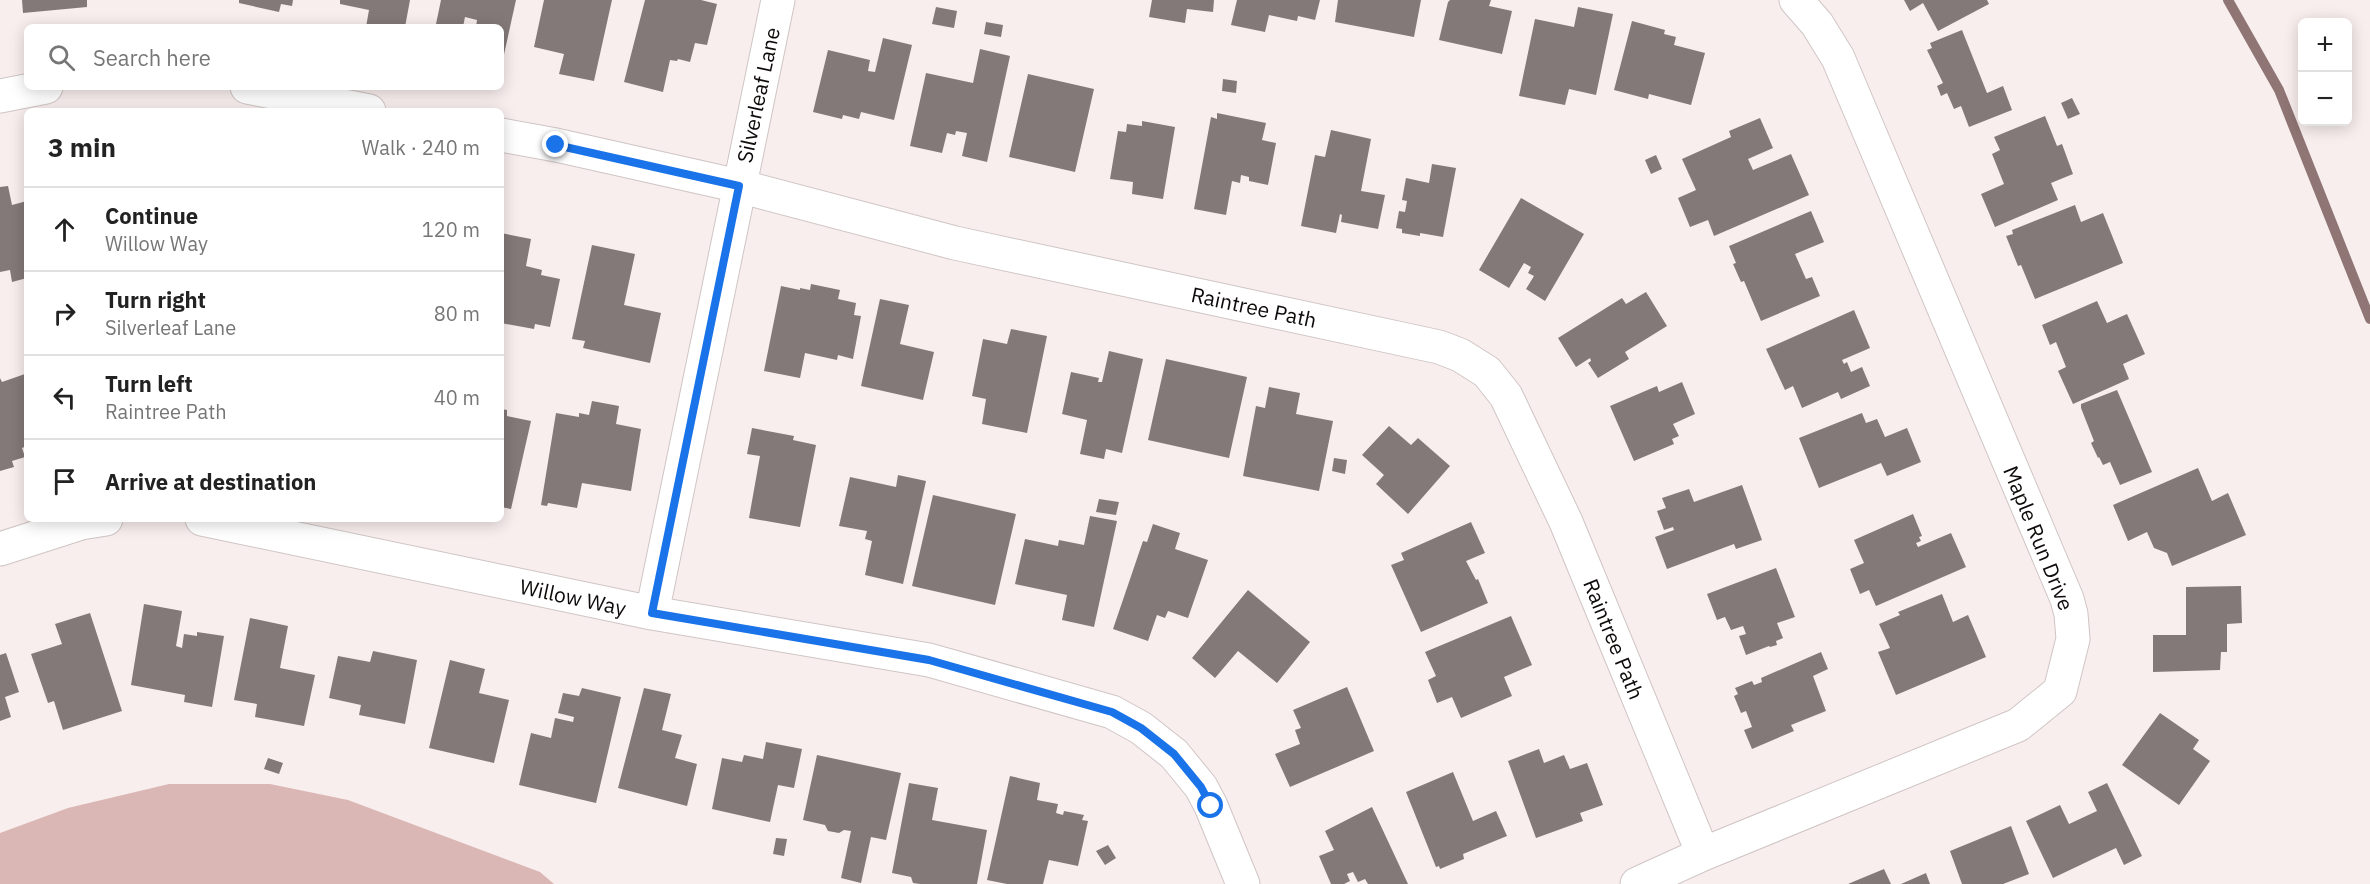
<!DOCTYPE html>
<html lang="en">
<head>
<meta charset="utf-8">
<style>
  :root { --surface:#fff; --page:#f2f2f2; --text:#222; --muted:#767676; --line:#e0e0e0 }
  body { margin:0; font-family:"IBM Plex Sans",sans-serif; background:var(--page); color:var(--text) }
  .controls { position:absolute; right:18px; top:18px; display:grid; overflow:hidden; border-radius:9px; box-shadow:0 3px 15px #0003 }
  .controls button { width:54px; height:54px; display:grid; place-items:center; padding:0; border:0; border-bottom:2px solid var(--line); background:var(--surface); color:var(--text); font:30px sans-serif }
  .stop { position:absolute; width:18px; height:18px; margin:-14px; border:4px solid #1a73e8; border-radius:50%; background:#fff }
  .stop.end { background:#1a73e8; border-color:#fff; box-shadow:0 2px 6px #0008 }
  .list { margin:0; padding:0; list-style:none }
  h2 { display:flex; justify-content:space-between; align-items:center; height:78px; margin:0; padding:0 24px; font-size:26px }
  h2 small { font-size:20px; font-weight:400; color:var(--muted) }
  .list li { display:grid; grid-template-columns:39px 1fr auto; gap:18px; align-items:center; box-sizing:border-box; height:84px; padding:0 24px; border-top:2px solid var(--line) }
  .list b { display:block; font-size:22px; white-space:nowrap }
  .list p { margin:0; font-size:20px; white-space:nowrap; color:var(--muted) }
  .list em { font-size:20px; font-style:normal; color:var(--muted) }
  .icon { flex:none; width:33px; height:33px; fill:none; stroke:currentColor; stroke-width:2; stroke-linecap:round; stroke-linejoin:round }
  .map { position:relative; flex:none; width:2370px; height:884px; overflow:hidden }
  .search { position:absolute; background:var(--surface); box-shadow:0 3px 15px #0003; left:24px; top:24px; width:480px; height:66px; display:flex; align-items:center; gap:15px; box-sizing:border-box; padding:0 21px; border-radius:9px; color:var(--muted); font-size:22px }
  .panel { position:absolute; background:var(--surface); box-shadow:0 3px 15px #0003; left:24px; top:108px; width:480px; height:414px; border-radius:9px }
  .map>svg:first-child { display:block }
  .forest { fill:#dab6b4 }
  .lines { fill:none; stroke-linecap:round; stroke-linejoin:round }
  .stream { stroke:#8f7574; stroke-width:10 }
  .building { fill:#837978 }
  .street-casing { stroke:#d0c5c5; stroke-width:35 }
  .street { stroke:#fff; stroke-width:33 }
  .route { stroke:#1a73e8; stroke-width:8 }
  .labels { text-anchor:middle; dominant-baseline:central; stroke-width:4.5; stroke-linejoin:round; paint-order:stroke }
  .street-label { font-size:21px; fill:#0e0b0a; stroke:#fff }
</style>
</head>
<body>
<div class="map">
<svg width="2370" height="884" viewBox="0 0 2370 884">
  <rect width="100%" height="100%" fill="#f9eeee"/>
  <path class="forest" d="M169 784H270L348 800 540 872 554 884H0V833L68 808Z"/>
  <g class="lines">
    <path class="stream" d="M2228 0 2279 90 2370 319"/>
  </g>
  <path class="building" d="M22 0H87V7L23 13Z
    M239 0H293L292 6 281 4 279 12 239 3Z
    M340 0H410L405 27H366L369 10 340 4Z
    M441 0H516L503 59H501V27H476L477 20 465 17 463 27 436 24Z
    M544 0H612L594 81 559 74 564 54 534 47Z
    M645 0H701L717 4 707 45 695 43 690 62 678 59 677 61 670 60 663 92 624 82Z
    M1152 0H1214L1213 12 1187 9 1185 23 1149 17Z
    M1237 0H1320L1315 20 1298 16 1297 21 1269 15 1265 32 1231 25Z
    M1338 0H1421L1414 37 1335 22Z
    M1450 0H1491L1489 6 1512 11 1502 54 1439 40 1448 2Z
    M1904 0H1987L1989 4 1938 31 1923 3 1910 11Z
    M936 7 957 11 954 28 932 24Z
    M1578 7 1613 14 1596 95 1569 89 1565 105 1519 96 1535 19 1574 27Z
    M1632 21 1665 30 1664 34 1676 37 1674 45 1705 53 1691 105 1649 94 1648 99 1614 90Z
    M986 22 1003 25 1001 37 984 34Z
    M1962 30 1987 93 2003 86 2012 110 1969 127 1961 106 1954 109 1947 93 1941 96 1937 86 1943 83 1927 50 1932 48 1930 43Z
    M883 38 912 45 894 120 861 112 859 119 843 115 842 119 813 112 828 50 870 60 868 71 875 72Z
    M980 49 1010 56 987 162 962 156 967 133 956 131 955 135 947 133 942 153 910 146 926 73 973 83Z
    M1028 74 1094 89 1075 172 1009 157Z
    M1223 79 1237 81 1236 93 1222 91Z
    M2072 98 2080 114 2068 119 2061 103Z
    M1217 113 1266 123 1262 140 1276 143 1268 185 1249 181V177L1241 175 1240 183 1232 181 1226 215 1194 209 1211 117 1217 119Z
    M2045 116 2057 146 2062 144 2073 174 2051 183 2058 200 1995 227 1981 194 2004 184 1992 154 2000 150 1994 137Z
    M1760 118 1773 148 1748 159 1753 170 1791 154 1809 195 1714 236 1708 220 1690 227 1678 198 1696 190 1682 159 1731 137 1729 131Z
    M1142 121 1175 127 1163 199 1132 194 1133 182 1110 179 1118 131 1126 132 1127 124 1142 126Z
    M1331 130 1371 139 1361 191 1385 195 1378 229 1341 222 1342 215 1340 214 1336 233 1301 226 1315 155 1325 157Z
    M1656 155 1662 169 1651 174 1645 160Z
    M1432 164 1456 168 1443 237 1420 233V236L1402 233V229L1396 228 1399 211 1405 212 1407 201 1402 200 1406 178 1429 183Z
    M8 186 12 205 27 201V278L12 282 10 270 0 272V187Z
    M1521 198 1584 234 1545 301 1526 289 1534 276 1528 273 1531 267 1524 263 1509 288 1479 270Z
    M2075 205 2081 222 2103 213 2123 263 2035 299 2021 265 2018 266 2006 236 2013 234 2012 230Z
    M1811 211 1824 242 1795 254 1806 279 1812 277 1820 296 1761 321 1744 281 1741 282 1733 264 1736 263 1729 246Z
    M501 233 531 239 526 266 542 270 541 275 560 279 550 327 535 324 534 329 501 323Z
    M592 245 635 254 624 305 661 313 650 363 583 348 585 341 572 339Z
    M811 284 840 290 838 299 856 303 854 315 861 316 853 359 838 355 837 360 805 353 800 378 764 371 781 286 800 290V288L810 290Z
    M1646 292 1667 326 1625 352 1629 359 1598 378 1588 363 1591 361 1590 358 1576 367 1558 338 1622 298 1626 304Z
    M880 299 909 305 900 344 934 352 923 400 861 386Z
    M2097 301 2107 323 2127 314 2145 354 2123 364 2129 379 2073 404 2058 371 2066 367 2056 342 2050 345 2042 325Z
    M1854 310 1870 348 1842 360 1844 364 1847 362 1851 372 1862 367 1870 386 1841 399 1838 392 1802 408 1793 386 1785 390 1766 349Z
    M1011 329 1047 336 1027 433 982 424 986 399 972 396 983 339 1007 344Z
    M1109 351 1143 359 1122 453 1106 449 1104 459 1080 454 1087 420 1062 414 1071 372 1099 378 1098 382H1102Z
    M1166 359 1247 377 1229 458 1148 440Z
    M25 374 27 381V446L22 448 25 457 12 461 14 467 0 471V378L2 382Z
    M1682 382 1695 414 1673 424 1679 436 1672 439 1674 444 1634 461 1610 406 1657 386 1659 392Z
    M1269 387 1300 393 1296 414 1333 421 1319 491 1243 476 1256 406 1265 408Z
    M2117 390 2152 472 2120 485 2110 462 2103 465 2099 457 2098 458 2091 443 2094 441 2081 408V404Z
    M592 401 619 406 616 424 641 429 631 491 582 483 577 508 548 503 547 506 541 505 556 413 579 417V413L589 415Z
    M501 409 507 410V416L531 421 511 509 501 507Z
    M1862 413 1866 423 1877 419 1885 437 1907 428 1921 462 1887 476 1881 463 1819 488 1799 438Z
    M1389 426 1411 445 1418 438 1450 466 1408 514 1376 484 1384 475 1362 455Z
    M752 428 794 436 793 440 816 445 800 527 749 518 760 456 747 454Z
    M1334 458 1347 460 1345 474 1332 471Z
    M2198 468 2212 501 2228 493 2246 535 2172 566 2167 553 2154 548 2147 532 2128 541 2113 505Z
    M898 475 926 481 903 584 865 575 872 541 865 539 867 531 839 526 850 477 896 487Z
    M1742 485 1762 540 1736 549 1734 544 1667 569 1655 537 1674 530 1673 527 1664 530 1657 511 1666 508 1662 498 1689 489 1694 502Z
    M933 495 1016 514 995 605 912 586Z
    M1099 499 1119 502 1116 515 1096 512Z
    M1913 514 1922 536 1919 537 1921 541 1916 543 1918 547 1951 533 1966 567 1876 606 1869 590 1860 594 1850 569 1864 563 1854 540Z
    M1090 516 1117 521 1094 627 1062 620 1067 595 1015 584 1025 539 1058 546 1059 540 1084 545Z
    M1471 522 1485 553 1466 561 1476 580 1478 579 1488 603 1421 632 1391 565 1404 560 1401 553Z
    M1153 524 1180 533 1175 549 1208 560 1188 618 1168 611 1165 618 1157 615 1148 641 1113 629 1143 541 1147 542Z
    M1776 568 1795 617 1777 623 1783 638 1776 641 1777 645 1770 647 1769 646 1746 655 1739 636 1746 634 1743 626 1731 630 1725 617 1717 620 1707 594Z
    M2241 586 2242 623 2227 624V652H2221L2220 670 2153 672V635H2186V587Z
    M1248 590 1310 642 1277 683 1238 651 1215 678 1192 658Z
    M1942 594 1953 622 1968 615 1986 657 1896 695 1878 652 1890 648 1879 624 1900 615 1898 612Z
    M144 604 182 611 176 646 182 648 184 634 197 636V632L224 636 212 707 184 702 185 695 131 685Z
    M90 613 122 711 63 730 54 701 48 703 31 654 62 644 55 624Z
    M1511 616 1532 665 1504 677 1512 696 1461 718 1452 697 1437 703 1428 680 1436 676 1425 652Z
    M250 618 288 626 280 668 315 675 304 726 255 717 257 704 234 700Z
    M373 651 417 660 405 724 359 715 361 705 329 698 338 656 370 662Z
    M1821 652 1828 669 1813 676 1826 711 1791 725 1794 731 1752 749 1744 730 1752 727 1746 711 1741 713 1734 696 1738 694 1735 688 1752 681 1754 685 1762 682 1761 678Z
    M6 653 19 692 5 697 11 717 0 721V655Z
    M450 660 485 669 479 693 509 700 494 763 429 748Z
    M1347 687 1374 751 1290 787 1275 754 1300 744 1295 730 1301 728 1293 710Z
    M582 688 621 697 596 803 519 785 531 733 551 738 555 718 573 722 574 717 558 713 563 693 579 696Z
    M644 688 671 694 662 730 682 735 675 758 697 764 687 806 618 788Z
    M2160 713 2199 740 2193 749 2210 761 2179 805 2122 765Z
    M766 742 802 749 794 788 778 785 770 822 712 809 722 758 742 762 744 755 763 759Z
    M1539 749 1544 763 1564 755 1570 769 1587 763 1603 805 1580 813 1583 821 1536 838 1508 761Z
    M817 755 901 773 886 840 871 837 861 883 841 878 851 831 844 830 839 833 828 831 825 825 803 820Z
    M268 758 283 763 279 774 264 769Z
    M1453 772 1473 821 1496 811 1507 836 1463 854 1464 859 1440 869 1439 866 1436 867 1406 792Z
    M1010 776 1040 783 1037 800 1058 804 1056 813 1063 815 1064 811 1084 815 1082 820 1088 821 1078 866 1049 860 1043 884H1007L987 880Z
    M909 783 938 788 932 820 987 830 977 884H920L913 883 911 877 892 873Z
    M2107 783 2142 856 2124 865 2116 848 2053 878 2026 821 2060 805 2069 824 2097 811 2088 792Z
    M1372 807 1408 884H1368L1365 879 1358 882 1353 872 1347 874 1350 881 1344 884H1331L1319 856 1334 850 1325 831Z
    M2011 826 2029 874 2003 884H1962L1950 851Z
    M776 838 787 839 784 856 773 854Z
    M1108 845 1116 858 1105 865 1096 851Z
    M1884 869 1891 884H1848L1855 881Z
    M1926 873 1930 884H1901Z"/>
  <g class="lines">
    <g class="street-casing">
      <path id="street" d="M247 87 369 111
        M0 96 46 87
        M501 135 556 145 739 186 955 243 1439 347 1460 355 1487 372 1506 396 1566 522 1703 854
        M202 519 652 613 929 660 1112 712 1141 728 1174 754 1201 787 1211 806 1243 884
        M0 549 81 523 106 519
        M652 613 778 0
        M1637 884 1703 854 2018 725 2060 691 2073 639 2071 614 2067 599 1838 58 1817 24 1796 0"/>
    </g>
    <use href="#street" class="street"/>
  </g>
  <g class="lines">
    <path class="route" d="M556 145 739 186 652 613 929 660 1112 712 1141 728 1174 754 1201 787 1211 806"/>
  </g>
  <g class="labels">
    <g class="street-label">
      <text transform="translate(758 95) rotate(-78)">Silverleaf Lane</text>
      <text transform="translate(1254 307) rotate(12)">Raintree Path</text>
      <text transform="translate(2039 538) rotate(68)">Maple Run Drive</text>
      <text transform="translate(573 597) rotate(12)">Willow Way</text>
      <text transform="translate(1614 639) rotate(68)">Raintree Path</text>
    </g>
  </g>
</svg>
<div class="controls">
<button>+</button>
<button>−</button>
</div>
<div class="stop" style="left:1211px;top:806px"></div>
<div class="stop end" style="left:556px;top:145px"></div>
<div class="search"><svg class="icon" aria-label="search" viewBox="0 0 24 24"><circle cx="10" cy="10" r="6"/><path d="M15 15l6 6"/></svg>Search here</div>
<section class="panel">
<h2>3 min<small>Walk · 240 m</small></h2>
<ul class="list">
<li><svg class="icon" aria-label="ahead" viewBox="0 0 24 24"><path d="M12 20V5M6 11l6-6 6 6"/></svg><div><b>Continue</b><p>Willow Way</p></div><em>120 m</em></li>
<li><svg class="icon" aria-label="right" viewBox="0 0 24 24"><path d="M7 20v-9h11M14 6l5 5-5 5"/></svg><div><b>Turn right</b><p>Silverleaf Lane</p></div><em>80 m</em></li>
<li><svg class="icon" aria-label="left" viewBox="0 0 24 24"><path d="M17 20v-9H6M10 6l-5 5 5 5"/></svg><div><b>Turn left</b><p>Raintree Path</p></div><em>40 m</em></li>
<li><svg class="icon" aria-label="arrive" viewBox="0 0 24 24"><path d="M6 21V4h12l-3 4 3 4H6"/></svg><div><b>Arrive at destination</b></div></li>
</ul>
</section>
</div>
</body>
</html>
